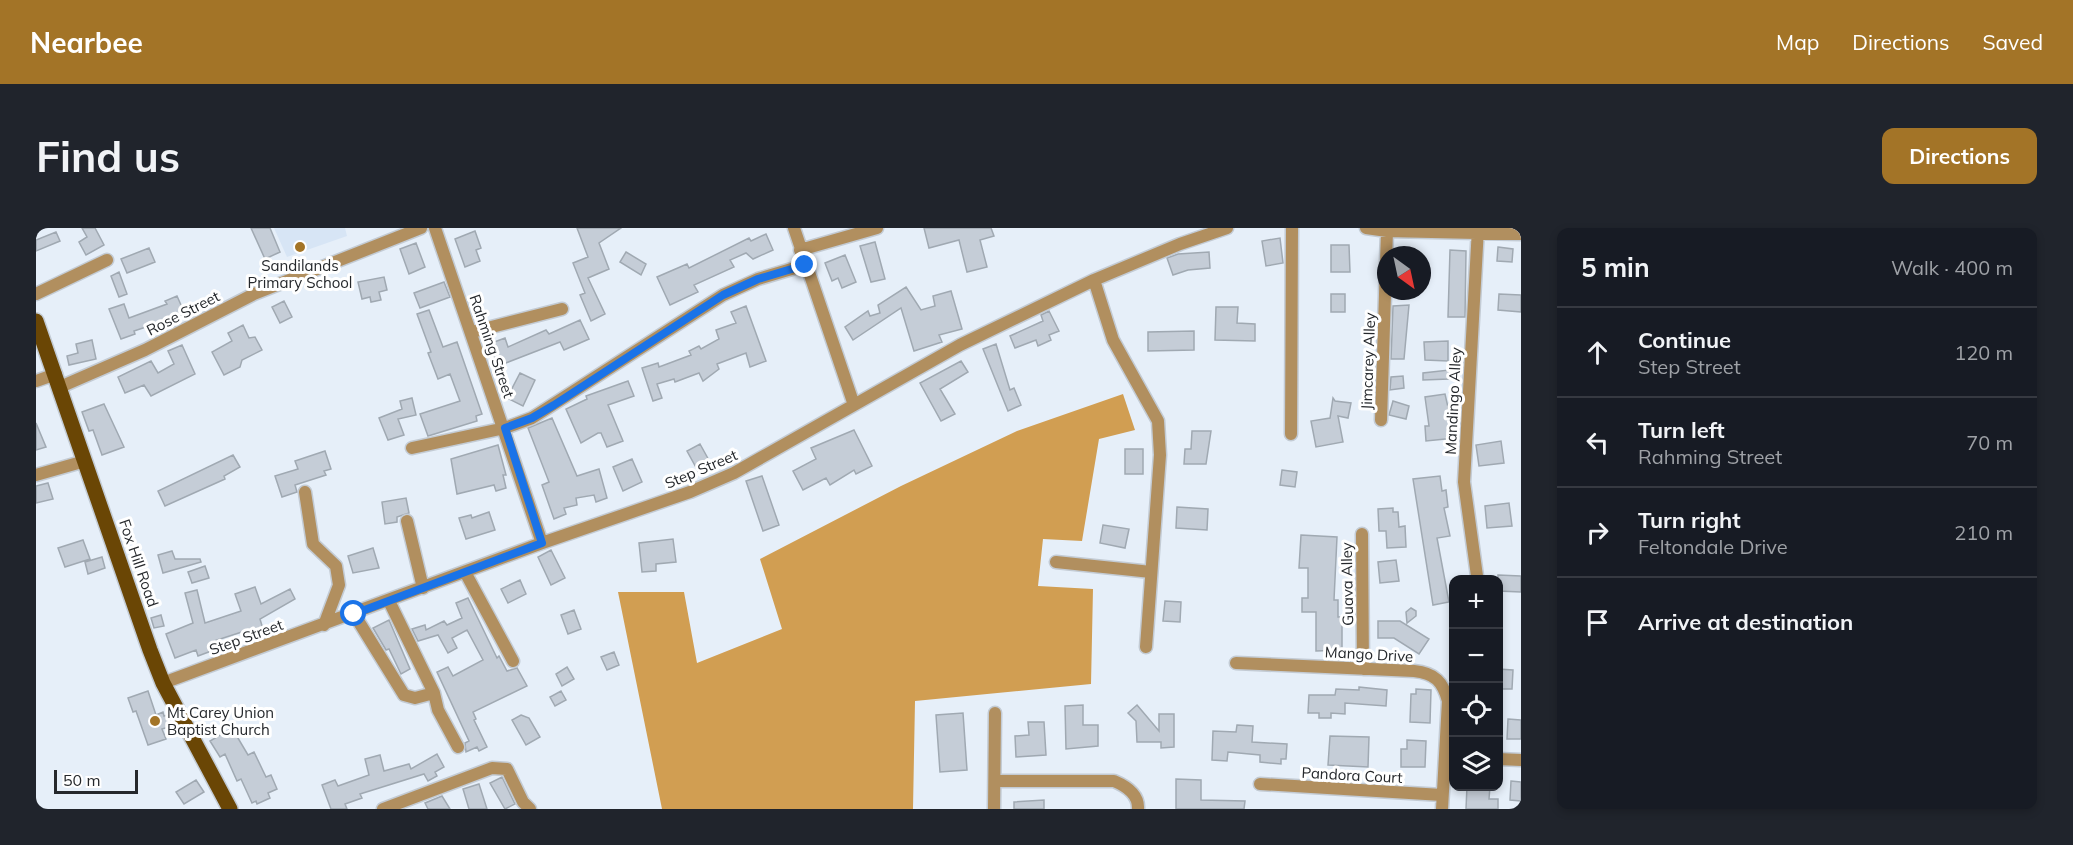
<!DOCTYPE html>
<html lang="en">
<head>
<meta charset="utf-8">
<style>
  :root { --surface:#171b24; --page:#20242c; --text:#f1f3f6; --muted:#9ea1a6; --line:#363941; --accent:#a37427 }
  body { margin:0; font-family:Mulish,sans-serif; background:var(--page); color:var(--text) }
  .controls { position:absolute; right:18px; bottom:18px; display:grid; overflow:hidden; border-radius:12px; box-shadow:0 3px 9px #0003 }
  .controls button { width:54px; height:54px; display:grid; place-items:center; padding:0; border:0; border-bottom:2px solid var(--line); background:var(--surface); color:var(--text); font:30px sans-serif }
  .compass { position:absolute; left:1341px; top:18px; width:54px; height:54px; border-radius:50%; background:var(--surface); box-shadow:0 3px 9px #0003; rotate:147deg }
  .scale { position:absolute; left:18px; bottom:15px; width:84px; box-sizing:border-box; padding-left:6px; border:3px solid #25282c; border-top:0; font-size:16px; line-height:21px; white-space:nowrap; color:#25282c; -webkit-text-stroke:4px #fff; paint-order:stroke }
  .stop { position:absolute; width:18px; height:18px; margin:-14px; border:4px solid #1a73e8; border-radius:50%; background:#fff }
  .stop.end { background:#1a73e8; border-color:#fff; box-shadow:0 2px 6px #0008 }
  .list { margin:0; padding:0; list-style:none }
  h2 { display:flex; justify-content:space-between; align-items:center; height:78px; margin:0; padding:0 24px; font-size:26px }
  h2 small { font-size:20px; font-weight:400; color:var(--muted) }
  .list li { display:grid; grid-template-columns:39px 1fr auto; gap:18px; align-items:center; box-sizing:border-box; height:90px; padding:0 24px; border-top:2px solid var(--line) }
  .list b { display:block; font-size:22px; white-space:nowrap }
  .list p { margin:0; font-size:20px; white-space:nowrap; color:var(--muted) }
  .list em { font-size:20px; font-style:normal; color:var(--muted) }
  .icon { flex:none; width:33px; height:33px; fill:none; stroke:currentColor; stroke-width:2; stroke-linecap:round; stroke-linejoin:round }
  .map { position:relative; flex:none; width:1485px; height:581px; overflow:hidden; border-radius:12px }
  header { display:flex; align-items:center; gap:36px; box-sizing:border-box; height:84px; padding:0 30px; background:var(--accent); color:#fff }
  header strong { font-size:28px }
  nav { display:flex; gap:33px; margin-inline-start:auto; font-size:21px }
  .intro { display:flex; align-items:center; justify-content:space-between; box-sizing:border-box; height:144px; padding:0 36px }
  h1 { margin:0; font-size:42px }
  .button { padding:15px 27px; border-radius:12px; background:var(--accent); color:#fff; font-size:21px; font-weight:700 }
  main { display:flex; gap:36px; padding:0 36px }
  aside { flex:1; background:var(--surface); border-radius:12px; box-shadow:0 3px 9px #0003 }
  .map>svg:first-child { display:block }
  .built { fill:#d7e5f5 }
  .forest { fill:#d19e52 }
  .building { fill:#c5cdd7; stroke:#a0a9b2; stroke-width:1.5 }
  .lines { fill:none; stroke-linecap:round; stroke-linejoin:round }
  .minor-casing { stroke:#c3cbd4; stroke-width:15 }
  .major-casing { stroke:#c3cbd4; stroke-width:18 }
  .minor { stroke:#b18f5f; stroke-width:12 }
  .major { stroke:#6a4605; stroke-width:15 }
  .route { stroke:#1a73e8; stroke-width:8 }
  .poi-dot { fill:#a37427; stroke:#fff; stroke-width:2 }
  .labels { text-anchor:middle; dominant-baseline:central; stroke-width:6; stroke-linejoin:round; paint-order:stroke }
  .poi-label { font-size:15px; fill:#25282c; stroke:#fff }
  .street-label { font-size:15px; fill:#25282c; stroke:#fff }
</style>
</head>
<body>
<header>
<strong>Nearbee</strong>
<nav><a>Map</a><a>Directions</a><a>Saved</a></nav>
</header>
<div class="intro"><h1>Find us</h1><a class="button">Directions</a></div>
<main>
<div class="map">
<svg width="1485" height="581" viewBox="0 0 1485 581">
  <rect width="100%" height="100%" fill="#e6eff9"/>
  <path class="built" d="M238 0H309L311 8 251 29Z"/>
  <path class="forest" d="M1087 166 1099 202 1063 211 1046 313 1007 311 1002 358 1057 361 1055 456 879 473 877 581H626L582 364H648L661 435 746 401 724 331 865 258 981 203Z"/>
  <path class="building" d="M46 0H59L68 17 50 27 43 14 51 9Z
    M215 0H234L244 24 229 31Z
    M541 0H585L563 15 573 41 552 50 569 86 555 93 544 67 549 65 537 35 552 29Z
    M888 0H955L958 8 944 12 951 39 931 44 923 12 893 20Z
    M439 3 445 20 440 22 444 33 429 39 419 11Z
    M20 4 24 13 0 23V12Z
    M730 6 737 22 717 31 710 25 694 32 698 39 658 57 662 64 634 77 621 49 651 36 653 40 713 10 715 13Z
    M1244 10 1247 35 1230 38 1226 13Z
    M839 14 849 51 835 54 824 18Z
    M380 15 389 39 373 46 364 21Z
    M1295 17H1313L1314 44H1295Z
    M1462 19 1477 21 1476 34 1461 33Z
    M113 20 119 34 91 45 85 31Z
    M1414 22 1430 23 1429 89H1412Z
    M590 24 610 36 605 47 584 34Z
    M1173 24 1174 40 1152 42 1137 47 1131 30 1142 26Z
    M809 27 820 54 806 60 802 50 796 53 789 35Z
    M83 44 91 66 83 69 75 48Z
    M348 49 351 62 343 64 345 72 335 74 334 69 326 71 322 54Z
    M408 54 414 69 384 80 378 65Z
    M870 59 885 82 899 78 897 68 915 63 926 101 903 107 906 114 878 123 865 80 817 112 809 99 832 83 834 88 844 85 842 77Z
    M1295 66H1309V84H1295Z
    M1463 66 1485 67V84L1462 82Z
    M141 68 149 86 98 103 99 106 85 111 73 81 88 76 93 90 131 76 129 73Z
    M248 73 256 89 244 95 236 79Z
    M1373 77 1368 131H1355L1357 78Z
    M710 78 730 133 714 139 710 125 681 136 683 141 667 153 663 145 639 154 638 151 621 156 626 170 617 173 606 140 622 135 623 139 655 127 653 123 663 118 665 121 683 111 680 102 700 95 695 84Z
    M1180 79H1202L1201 95 1219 96V113L1179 112Z
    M393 82 407 119 421 114 446 186 440 188 441 193 392 208 384 186 424 173 414 146 402 151 392 125 395 124 381 86Z
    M1013 83 1023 103 1013 107 1015 112 1002 118 1000 112 979 120 974 108 1007 93 1005 87Z
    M544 92 553 111 528 122 524 114 462 138 453 116 469 110 472 119 510 102 513 106Z
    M207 97 213 110 219 109 226 122 206 132 204 139 188 147 176 124 196 113 192 105Z
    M1158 103V122L1112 123V104Z
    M56 112 60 131 33 137 31 128 42 125 40 116Z
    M1412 113V133L1389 132 1388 114Z
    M960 116 974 162 978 160 985 177 972 183 947 121Z
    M146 117 159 146 115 168 108 157 89 165 82 149 115 133 122 145 138 136 132 123Z
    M925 133 932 144 904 161 919 186 905 193 884 155Z
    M1413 142V151L1387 152V145Z
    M484 145 499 152 487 178 471 170Z
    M1367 148 1368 160 1354 162 1355 149Z
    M592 153 598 168 572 177 587 213 571 219 565 205H562L545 215 530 181 551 171 550 168Z
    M1409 166 1419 210 1390 213 1389 198H1393L1389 169Z
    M376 170 380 187 362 191 368 207 352 212 343 190 366 181 364 173Z
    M1297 170 1299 173 1315 175 1312 190 1302 188 1307 214 1280 219 1275 193 1294 190Z
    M1357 173 1373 178 1370 191 1353 187Z
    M68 176 88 219 66 227 57 202 53 203 46 184Z
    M516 190 541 248 563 241 571 270 560 274 558 267 540 270 541 277 528 280 530 286 518 291 506 257 513 254 492 200Z
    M0 195 10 219 0 222Z
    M818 202 836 238 820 246 818 242 794 257 790 250 767 262 757 243 780 231 775 220Z
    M1156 203H1175L1170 236H1148L1149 221H1155Z
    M1465 213 1468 235 1443 238 1440 217Z
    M664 216 675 236 662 243 651 223Z
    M462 217 470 247H467L470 260 460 263 458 257 421 266 415 231Z
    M1089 221H1107V246H1089Z
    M289 223 295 241 288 243 290 247 259 257 261 264 246 269 239 248 262 241 259 233Z
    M197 227 204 239 188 248 189 251 129 278 122 263Z
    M596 231 606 254 587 263 577 239Z
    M1246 242 1261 244 1259 259 1244 257Z
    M726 248 743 297 727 303 710 253Z
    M1404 248 1406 263 1410 262 1412 279 1408 280 1414 308 1401 310 1413 374 1397 377 1377 251Z
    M12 255 17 271 0 275V258Z
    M370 270 373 285 361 289V294L349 296 346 274Z
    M1473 275 1476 298 1451 300 1449 278Z
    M1141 279 1172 281 1171 302 1140 300Z
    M1357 280V284H1362L1363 299 1369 298 1370 319 1351 320 1350 303H1343L1342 281Z
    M453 284 459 302 430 311 423 290 435 287 436 290Z
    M1067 297 1093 301 1089 320 1064 315Z
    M1265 307 1301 309 1298 372H1302V389H1306V422L1280 423V384H1266V370H1272V340H1263Z
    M637 311 640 334 620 336V343L606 344 603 315Z
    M47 312 54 331 29 339 22 320Z
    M337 320 343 340 317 345 312 328Z
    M515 322 529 350 515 357 502 329Z
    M136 323 139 331H164L165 334 127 345 122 327Z
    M66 329 69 340 52 346 49 334Z
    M1360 332 1363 353 1344 355 1342 334Z
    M169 338 173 350 156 355 152 344Z
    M1462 347 1485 348V364L1462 363Z
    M484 352 490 366 472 375 465 361Z
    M219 359 225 376 254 361 259 371 224 391 227 401 213 406 212 402 175 414 178 422 162 428 160 422 139 430 130 406 157 395 149 365 161 362 169 395 205 383 199 366Z
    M432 370 461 430 463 428 471 443 481 440 491 458 437 484 440 491 438 492 451 519 443 523 441 519 430 524 429 515 433 513 401 444 412 439 417 448 447 432 431 402 416 410 421 420 412 425 402 407 382 413 376 401 389 397 390 402 408 393 411 397 426 390 420 375Z
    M1129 373 1145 374 1144 394 1127 393Z
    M1375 380 1380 383V388L1371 395 1370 384Z
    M538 382 545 401 532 406 525 387Z
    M125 387 128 398 118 400 115 390Z
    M353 392 374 441 365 446 353 421 350 422 337 400Z
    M1342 393H1364L1393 411 1383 426 1358 410H1342Z
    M578 424 583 437 571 442 565 429Z
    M531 439 538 451 526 458 520 446Z
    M1462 441 1477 442 1476 461H1462Z
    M1323 459 1351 462 1350 478 1309 475V486L1295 485V490H1283V485H1272L1273 467H1299L1300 461 1323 462Z
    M1380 461 1395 462 1394 495 1374 494 1375 466H1380Z
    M112 463 120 487 127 484 128 488 132 487 136 498 126 501 130 511 112 517 100 483 97 484 92 470Z
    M525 463 530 472 519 478 514 469Z
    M1047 477V497H1062V518L1030 521 1029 478Z
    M1101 477 1123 503V486H1138V519L1125 520V514H1101L1100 493 1092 485Z
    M927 485 931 542 904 544 900 487Z
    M485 487 493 490 504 509 490 517 476 492Z
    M1472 491 1485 492V511H1471Z
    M992 494H1008L1010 527 980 529 979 508 993 507Z
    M1201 497 1217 498 1216 514 1251 516 1250 531H1245V536L1224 534V527L1192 524 1191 533 1176 532 1177 503 1200 504Z
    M196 500 212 527 218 524 230 549 235 547 241 561 232 565 234 570 221 576 220 573 216 575 205 551 201 553 189 526 184 529 174 513Z
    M1294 508 1333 509 1332 539 1292 537Z
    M1371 512 1390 513 1389 539H1365V521H1371Z
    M401 526 408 539 399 544 401 548 392 553 388 546 324 566 326 570 309 576 311 581H295L286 557 299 552 302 558 333 547 329 531 344 527 348 543 373 536 375 541Z
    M466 549 479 576 469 581 454 555Z
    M1140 551 1165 552V572L1209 573 1208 581H1140Z
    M160 552 168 564 148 576 140 564Z
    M1475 553 1485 554V573L1474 572Z
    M443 556 451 581H433L427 561Z
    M1431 558H1454L1453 571H1462V581H1430Z
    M406 568 414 581H392L389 575Z
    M1008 572V581H978V574Z"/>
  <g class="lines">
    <g class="minor-casing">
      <path id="minor" d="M399 0 506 315
        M758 0 818 177
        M1330 0 1351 3 1485 6
        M764 22 841 0
        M1058 52 1077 112 1122 193 1124 227 1110 419
        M0 66 71 32
        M436 104 526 81
        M0 153 20 146
        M24 159 109 122 218 66 385 0
        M1345 192 1351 3
        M1255 206 1256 0
        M376 220 469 200 496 190 687 67 722 51 769 37
        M0 247 49 233
        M269 264 277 316 300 338 303 357 288 397
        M371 293 387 360
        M1326 306 1327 441
        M1020 334 1115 344
        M429 344 477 433
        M1441 348 1428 254 1442 0
        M353 373 398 465 402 482 422 519
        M318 386 368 467 379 470 398 465
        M1200 435 1378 443C1399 445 1407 454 1412 473L1406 581
        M127 455 506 315 654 264 698 245 924 117 1058 52 1144 16 1191 0
        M1462 531 1485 532
        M959 553H1078C1090 558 1103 566 1102 581
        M1224 556 1406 567
        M347 581 456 540 471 541 487 574 494 581
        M958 581 959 485"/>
    </g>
    <g class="major-casing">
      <path id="major" d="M0 93 114 422 127 455 194 581"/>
    </g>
    <use href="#minor" class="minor"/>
    <use href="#major" class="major"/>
  </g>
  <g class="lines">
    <path class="route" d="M318 386 506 315 469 200 496 190 518 177 687 67 722 51 769 37"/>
  </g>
  <g class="poi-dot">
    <circle cx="264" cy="19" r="6"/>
    <circle cx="119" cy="493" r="6"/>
  </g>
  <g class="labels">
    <g class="poi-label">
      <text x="264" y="37">Sandilands<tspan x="264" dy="17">Primary School</tspan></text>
      <text x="131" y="484" text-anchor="start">Mt Carey Union<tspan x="131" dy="17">Baptist Church</tspan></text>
    </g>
    <g class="street-label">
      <text transform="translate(147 85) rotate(-27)">Rose Street</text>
      <text transform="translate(456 118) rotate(71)">Rahming Street</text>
      <text transform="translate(1332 133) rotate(-88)">Jimcarey Alley</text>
      <text transform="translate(1417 173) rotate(-87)">Mandingo Alley</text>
      <text transform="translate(665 241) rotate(-23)">Step Street</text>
      <text transform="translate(103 335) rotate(71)">Fox Hill Road</text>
      <text transform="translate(1311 356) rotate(-91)">Guava Alley</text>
      <text transform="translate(210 409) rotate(-20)">Step Street</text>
      <text transform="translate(1333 426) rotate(3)">Mango Drive</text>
      <text transform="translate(1316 547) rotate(3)">Pandora Court</text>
    </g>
  </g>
</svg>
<div class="controls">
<button>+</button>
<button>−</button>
<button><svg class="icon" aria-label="locate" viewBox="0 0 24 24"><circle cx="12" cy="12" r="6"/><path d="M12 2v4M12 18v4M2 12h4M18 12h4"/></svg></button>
<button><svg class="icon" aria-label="layers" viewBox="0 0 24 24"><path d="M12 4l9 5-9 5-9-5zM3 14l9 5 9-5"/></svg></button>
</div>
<svg class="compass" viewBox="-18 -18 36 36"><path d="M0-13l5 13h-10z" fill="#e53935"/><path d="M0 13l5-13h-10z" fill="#9ea1a6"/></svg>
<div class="scale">50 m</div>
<div class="stop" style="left:318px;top:386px"></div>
<div class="stop end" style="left:769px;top:37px"></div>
</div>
<aside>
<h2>5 min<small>Walk · 400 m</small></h2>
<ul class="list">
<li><svg class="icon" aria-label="ahead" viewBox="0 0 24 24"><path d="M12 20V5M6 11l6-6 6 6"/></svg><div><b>Continue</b><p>Step Street</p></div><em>120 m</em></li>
<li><svg class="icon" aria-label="left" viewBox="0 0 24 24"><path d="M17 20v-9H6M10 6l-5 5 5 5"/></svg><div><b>Turn left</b><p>Rahming Street</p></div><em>70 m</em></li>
<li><svg class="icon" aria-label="right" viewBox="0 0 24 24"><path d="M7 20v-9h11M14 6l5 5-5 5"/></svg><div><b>Turn right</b><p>Feltondale Drive</p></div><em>210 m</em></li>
<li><svg class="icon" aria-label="arrive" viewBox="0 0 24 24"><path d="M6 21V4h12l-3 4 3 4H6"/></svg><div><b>Arrive at destination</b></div></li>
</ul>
</aside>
</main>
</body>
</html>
